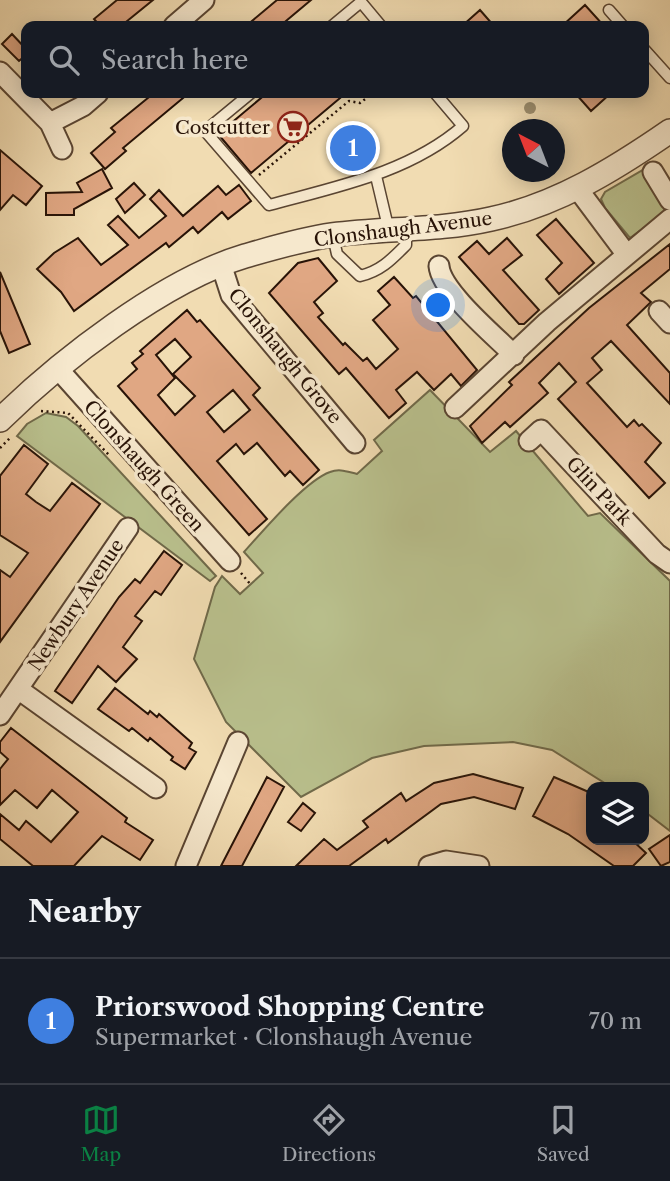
<!DOCTYPE html>
<html lang="en">
<head>
<meta charset="utf-8">
<style>
  :root { --surface:#171b24; --page:#20242c; --text:#f1f3f6; --muted:#9ea1a6; --line:#363941; --accent:#0b8043 }
  body { margin:0; font-family:"Libre Caslon Text",serif; background:var(--page); color:var(--text) }
  .controls { position:absolute; right:21px; bottom:21px; display:grid; overflow:hidden; border-radius:14px; box-shadow:0 4px 18px #0003 }
  .controls button { width:63px; height:63px; display:grid; place-items:center; padding:0; border:0; border-bottom:2px solid var(--line); background:var(--surface); color:var(--text); font:35px sans-serif }
  .compass { position:absolute; left:502px; top:119px; width:63px; height:63px; border-radius:50%; background:var(--surface); box-shadow:0 4px 18px #0003; rotate:318deg }
  .you { position:absolute; left:439px; top:306px; width:24px; height:24px; margin:-18px; border:5px solid #fff; border-radius:50%; background:#1a73e8; box-shadow:0 0 0 10px #1a73e833 }
  .badge { display:grid; place-items:center; width:46px; height:46px; border-radius:50%; background:var(--accent); color:#fff; font-size:23px; font-weight:700 }
  .pin { position:absolute; translate:-50% -50%; border:4px solid #fff; box-shadow:0 2px 7px #0006 }
  .list { margin:0; padding:0; list-style:none }
  h2 { display:flex; justify-content:space-between; align-items:center; height:91px; margin:0; padding:0 28px; font-size:30px }
  h2 small { font-size:23px; font-weight:400; color:var(--muted) }
  .list li { display:grid; grid-template-columns:46px 1fr auto; gap:21px; align-items:center; box-sizing:border-box; height:126px; padding:0 28px; border-top:2px solid var(--line) }
  .list b { display:block; font-size:26px; white-space:nowrap }
  .list p { margin:0; font-size:23px; white-space:nowrap; color:var(--muted) }
  .list em { font-size:23px; font-style:normal; color:var(--muted) }
  .icon { flex:none; width:38px; height:38px; fill:none; stroke:currentColor; stroke-width:2; stroke-linecap:round; stroke-linejoin:round }
  .map { position:relative; flex:none; width:670px; height:866px; overflow:hidden }
  .search { position:absolute; background:var(--surface); box-shadow:0 4px 18px #0003; left:21px; right:21px; top:21px; height:77px; display:flex; align-items:center; gap:18px; box-sizing:border-box; padding:0 24px; border-radius:14px; color:var(--muted); font-size:26px }
  .sheet { height:217px; background:var(--surface) }
  nav { display:flex; justify-content:space-around; align-items:center; box-sizing:border-box; height:98px; border-top:2px solid var(--line); background:var(--surface); font-size:19px; color:var(--muted) }
  nav a { display:grid; justify-items:center; gap:4px }
  nav .on { color:var(--accent) }
  .map>svg:first-child { display:block }
  .green { fill:#b9c08d; stroke:#706a4a; stroke-width:2 }
  .building { fill:#e0a783; stroke:#281307; stroke-width:2; fill-rule:evenodd }
  .lines { fill:none; stroke-linecap:round; stroke-linejoin:round }
  .service-casing { stroke:#5a4532; stroke-width:13 }
  .minor-casing { stroke:#5a4532; stroke-width:23 }
  .tertiary-casing { stroke:#5a4532; stroke-width:26 }
  .path { stroke:#281307; stroke-width:2.5; stroke-dasharray:2 3.5; stroke-linecap:butt }
  .service { stroke:#f6e8cd; stroke-width:10 }
  .minor { stroke:#f6e8cd; stroke-width:19 }
  .tertiary { stroke:#f6e8cd; stroke-width:23 }
  .tree { fill:#9e8f6e }
  .labels { text-anchor:middle; dominant-baseline:central; stroke-width:7; stroke-linejoin:round; paint-order:stroke }
  .poi-label { font-size:19px; fill:#281307; stroke:#f6e8cd; text-anchor:end }
  .street-label { font-size:19px; fill:#281307; stroke:#f6e8cd }
</style>
</head>
<body>
<div class="map">
<svg width="670" height="866" viewBox="0 0 670 866">
  <rect width="100%" height="100%" fill="#f1dcb2"/>
  <filter id="stains"><feTurbulence type="fractalNoise" baseFrequency=".00286" numOctaves="4"/><feColorMatrix values="0 0 0 0 .2 0 0 0 0 .09 0 0 0 0 .02 0 0 0 .5 -.17"/></filter>
  <radialGradient id="worn" r=".72"><stop offset=".6" stop-color="#630" stop-opacity="0"/><stop offset="1" stop-color="#630" stop-opacity=".3"/></radialGradient>
  <path class="green" d="M648 167 665 198 664 213 630 238 605 208 601 199 605 192Z
    M430 390 490 452 516 431 588 516 600 513 670 581V831L644 811V787H611L552 750 513 742 424 746 372 758 301 797 226 722 194 659 215 587 222 576 240 594 263 573 244 552C263 531 305 481 330 472 340 468 348 472 357 474L382 451 374 440Z
    M46 413 66 417 78 426 216 576 210 581 17 436 27 424Z"/>
  <path class="building" d="M117 0H153L121 26H100L94 19Z
    M277 0H311L280 26H246Z
    M585 5 604 26H562Z
    M480 10 494 26H462Z
    M12 34 26 49V55L19 61 2 44Z
    M154 93H189L123 148 126 151 105 169 91 153 115 132 111 128Z
    M267 93H346L251 173 218 134Z
    M575 93H611L591 111Z
    M0 150 42 186 26 205 13 195 0 210Z
    M102 169 112 188 74 209V215H46V193L82 192 77 183Z
    M134 183 145 195 125 213 116 199Z
    M239 185 251 201 228 219 222 212 198 233 193 227 169 247 166 243 74 311 61 292 37 269 54 253 78 238 101 265 128 245 108 225 118 216 139 238 166 216 150 199 159 190 183 216 218 186 226 195Z
    M556 219 594 263 559 294 546 279 562 263 537 235Z
    M507 238 522 255 503 270 539 310 524 324H519L459 257 477 241 489 254Z
    M670 244V269L641 293 651 302 627 325 670 373V404L611 341 592 358 602 370 587 383 627 427 634 420 639 426 642 424 661 443 645 462 665 483 649 498 558 399 576 382 559 363 539 383 548 393 510 427 505 422 482 443 470 426 512 385 509 382 589 308Z
    M318 258 337 281 314 302 323 313 318 317 343 345 345 343 363 361 367 358 376 369 398 349 373 320 390 305 378 291 394 277 413 298 416 296 477 370 461 386 451 374 434 390 417 372 396 390 406 403 389 418 346 368 339 374 269 293 298 263Z
    M0 272 30 344 9 353 0 331Z
    M187 310 197 322 200 320 260 388 253 395 319 470 303 485 290 471 285 476 257 443 244 454 236 444 217 461 267 519 249 535 118 386 137 369 132 363 143 354 140 351ZM175 339 191 357 173 374 195 396 175 415 158 395 175 378 156 355ZM233 390 250 410 224 432 207 412Z
    M24 445 48 464 26 494 36 502 50 511 72 483 100 504 0 642V570L10 577 28 553 0 535V476Z
    M164 551 182 565 161 595 155 591 135 616 142 621 123 647 137 659 116 682 98 666 72 703 55 691 119 597 135 579 140 583Z
    M115 688 148 714 150 711 157 717 159 714 192 743 189 748 196 752 185 769 171 760 173 757 150 738 148 741 132 728 129 731 98 709Z
    M11 728 127 818 125 822 153 840 140 860 102 836 74 866H33L0 839V814L19 830 26 821 51 842 78 812 52 790 37 808 15 790 0 805V769L8 759 0 752V742Z
    M473 774 523 788 515 809 474 797 441 804 388 843 386 839 349 866H296L324 839 337 850 368 827 363 821 401 793 406 801 434 783Z
    M267 777 284 787 242 866H221Z
    M554 777 591 793V840H632L646 853 633 866H614L568 834 533 816Z
    M303 803 315 813 301 831 288 822Z
    M670 835V862L661 866 649 849Z"/>
  <g class="lines">
    <g class="service-casing">
      <path id="service" d="M609 10 623 26
        M332 26 361 2 381 26
        M644 49 670 78
        M251 93 205 131 269 205C335 187 409 173 463 126L435 93
        M376 176 389 231
        M333 236 337 254 360 276C381 271 392 259 406 245V231"/>
    </g>
    <g class="minor-casing">
      <path id="minor" d="M174 26 204 0
        M0 72 50 123 83 106 98 93
        M50 123 62 149
        M653 172 670 200
        M577 188 627 255
        M221 264 231 295 355 443
        M439 266C441 291 495 336 514 355
        M659 311 670 323
        M59 370 230 561
        M455 408 547 322 670 219
        M529 441 541 430 657 554 670 563
        M18 689 156 788
        M0 715 128 528
        M186 866 238 742
        M429 866 446 861 479 866"/>
    </g>
    <g class="tertiary-casing">
      <path id="tertiary" d="M0 420C60 361 164 280 245 256 273 248 303 239 332 235 385 228 438 231 491 219 557 205 615 169 670 131"/>
    </g>
    <path class="path" d="M259 175 349 101 360 103 373 93
      M41 411 68 413 110 456
      M0 448 10 438
      M241 573 251 585"/>
    <use href="#service" class="service"/>
    <use href="#minor" class="minor"/>
    <use href="#tertiary" class="tertiary"/>
  </g>
  <circle class="tree" cx="530" cy="108" r="6"/>
  <defs>
    <g id="supermarket-ring" transform="scale(1.575)"><circle r="9.5" fill="#f6e8cd" stroke="#8f2418" stroke-width="1.5"/><path d="M-6-5.5h2.5l.6 2H6L4.5 2H-2.5L-4.4-4H-6ZM-1.5 3.2a1.3 1.3 0 1 0 .1 0ZM3 3.2a1.3 1.3 0 1 0 .1 0Z" fill="#8f2418"/></g>
  </defs>
  <g fill-rule="evenodd">
    <use href="#supermarket-ring" x="293" y="127"/>
  </g>
  <g class="labels">
    <g class="poi-label">
      <text x="270" y="127">Costcutter</text>
    </g>
    <g class="street-label">
      <text transform="translate(403 229) rotate(-7)">Clonshaugh Avenue</text>
      <text transform="translate(285 356) rotate(51)">Clonshaugh Grove</text>
      <text transform="translate(144 466) rotate(48)">Clonshaugh Green</text>
      <text transform="translate(599 491) rotate(47)">Glin Park</text>
      <text transform="translate(76 605) rotate(-56)">Newbury Avenue</text>
    </g>
  </g>
  <rect width="100%" height="100%" filter="url(#stains)"/>
  <rect width="100%" height="100%" fill="url(#worn)"/>
</svg>
<div class="controls">
<button><svg class="icon" aria-label="layers" viewBox="0 0 24 24"><path d="M12 4l9 5-9 5-9-5zM3 14l9 5 9-5"/></svg></button>
</div>
<svg class="compass" viewBox="-18 -18 36 36"><path d="M0-13l5 13h-10z" fill="#e53935"/><path d="M0 13l5-13h-10z" fill="#9ea1a6"/></svg>
<div class="you"></div>
<div class="pin badge" style="left:353px;top:148px;background:#3f7fe0">1</div>
<div class="search"><svg class="icon" aria-label="search" viewBox="0 0 24 24"><circle cx="10" cy="10" r="6"/><path d="M15 15l6 6"/></svg>Search here</div>
</div>
<section class="sheet">
<h2>Nearby<small></small></h2>
<ul class="list">
<li><span class="badge" style="background:#3f7fe0">1</span><div><b>Priorswood Shopping Centre</b><p>Supermarket · Clonshaugh Avenue</p></div><em>70 m</em></li>
</ul>
</section>
<nav>
<a class="on"><svg class="icon" aria-label="map" viewBox="0 0 24 24"><path d="M3 6l6-2 6 2 6-2v14l-6 2-6-2-6 2zM9 4v14M15 6v14"/></svg>Map</a>
<a><svg class="icon" aria-label="directions" viewBox="0 0 24 24"><path d="M12 3l9 9-9 9-9-9zM9 14v-3h6M13 9l2 2-2 2"/></svg>Directions</a>
<a><svg class="icon" aria-label="saved" viewBox="0 0 24 24"><path d="M7 4h10v16l-5-4-5 4z"/></svg>Saved</a>
</nav>
</body>
</html>
